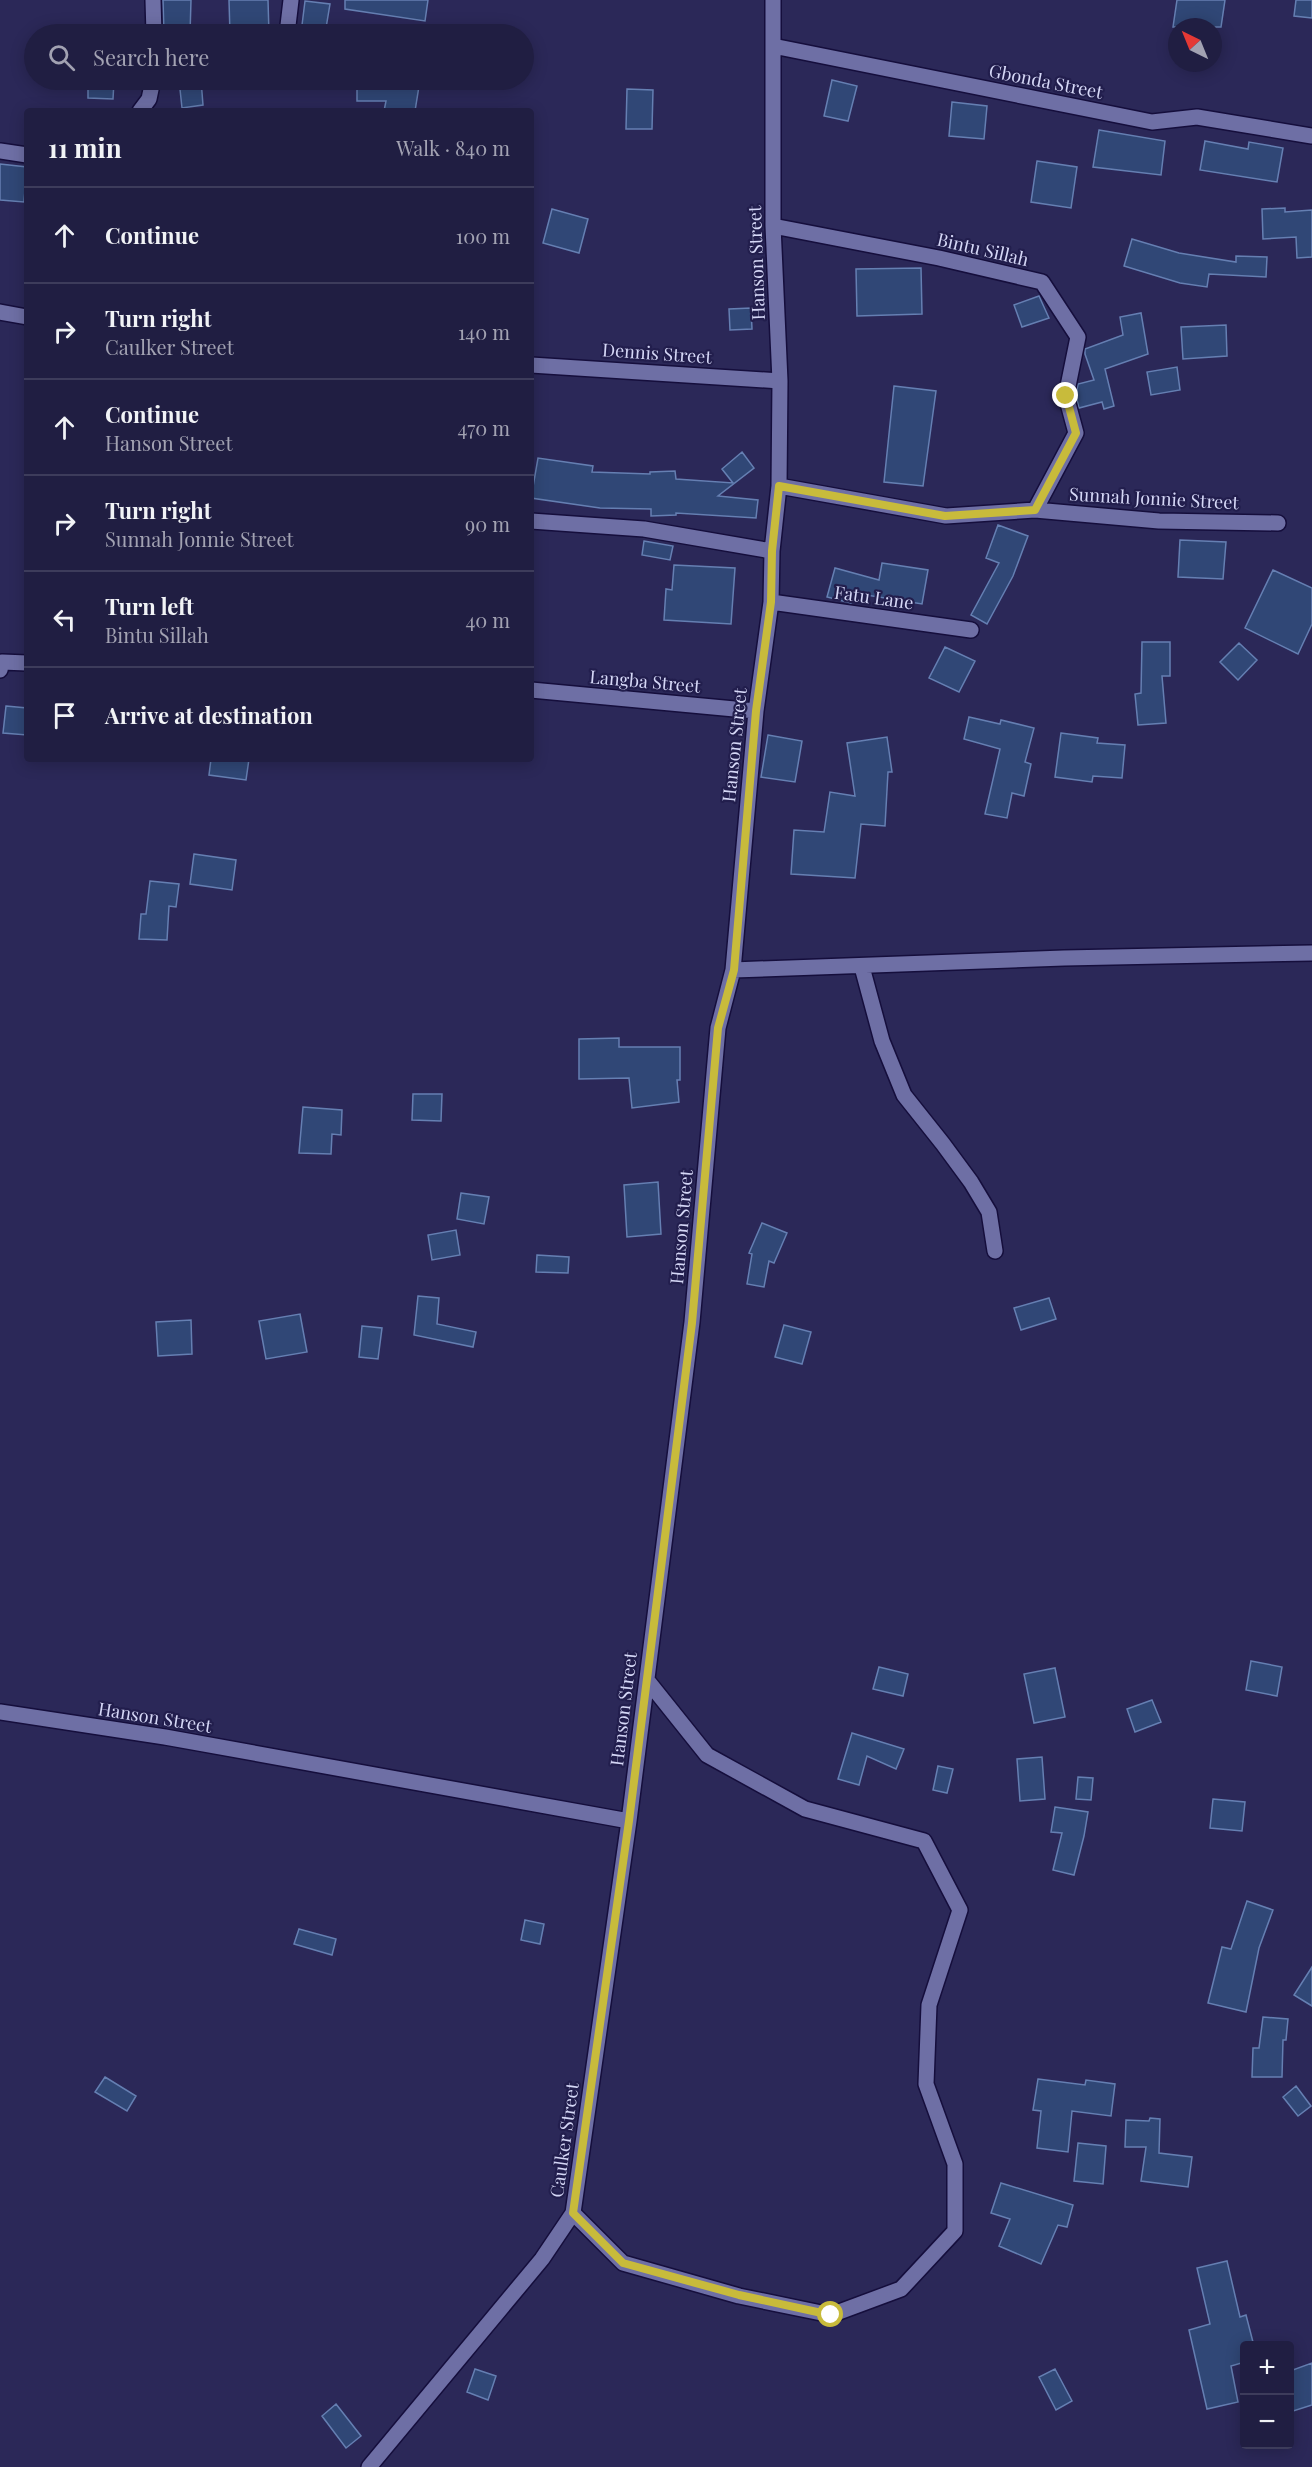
<!DOCTYPE html>
<html lang="en">
<head>
<meta charset="utf-8">
<style>
  :root { --surface:#201e42; --page:#2d2b4d; --text:#f1f3f6; --muted:#a2a2b2; --line:#3d3c5b }
  body { margin:0; font-family:"Playfair Display",serif; background:var(--page); color:var(--text) }
  .controls { position:absolute; right:18px; bottom:18px; display:grid; overflow:hidden; border-radius:6px; box-shadow:0 3px 15px #0003 }
  .controls button { width:54px; height:54px; display:grid; place-items:center; padding:0; border:0; border-bottom:2px solid var(--line); background:var(--surface); color:var(--text); font:30px sans-serif }
  .compass { position:absolute; left:1168px; top:18px; width:54px; height:54px; border-radius:50%; background:var(--surface); box-shadow:0 3px 15px #0003; rotate:317deg }
  .stop { position:absolute; width:18px; height:18px; margin:-14px; border:4px solid #c8bb3b; border-radius:50%; background:#fff }
  .stop.end { background:#c8bb3b; border-color:#fff; box-shadow:0 2px 6px #0008 }
  .list { margin:0; padding:0; list-style:none }
  h2 { display:flex; justify-content:space-between; align-items:center; height:78px; margin:0; padding:0 24px; font-size:26px }
  h2 small { font-size:20px; font-weight:400; color:var(--muted) }
  .list li { display:grid; grid-template-columns:39px 1fr auto; gap:18px; align-items:center; box-sizing:border-box; height:96px; padding:0 24px; border-top:2px solid var(--line) }
  .list b { display:block; font-size:22px; white-space:nowrap }
  .list p { margin:0; font-size:20px; white-space:nowrap; color:var(--muted) }
  .list em { font-size:20px; font-style:normal; color:var(--muted) }
  .icon { flex:none; width:33px; height:33px; fill:none; stroke:currentColor; stroke-width:2; stroke-linecap:round; stroke-linejoin:round }
  .map { position:relative; flex:none; width:1312px; height:2467px; overflow:hidden }
  .search { position:absolute; background:var(--surface); box-shadow:0 3px 15px #0003; left:24px; top:24px; width:510px; height:66px; display:flex; align-items:center; gap:15px; box-sizing:border-box; padding:0 21px; border-radius:33px; color:var(--muted); font-size:22px }
  .panel { position:absolute; background:var(--surface); box-shadow:0 3px 15px #0003; left:24px; top:108px; width:510px; height:654px; border-radius:6px }
  .map>svg:first-child { display:block }
  .building { fill:#304776; stroke:#657fb2; stroke-width:1.5 }
  .lines { fill:none; stroke-linecap:round; stroke-linejoin:round }
  .street-casing { stroke:#150e3c; stroke-width:18 }
  .street { stroke:#6e6fa5; stroke-width:15 }
  .route { stroke:#c8bb3b; stroke-width:8 }
  .labels { text-anchor:middle; dominant-baseline:central; stroke-width:4.5; stroke-linejoin:round; paint-order:stroke }
  .street-label { font-size:18px; fill:#d5d7f6; stroke:#221e4d }
</style>
</head>
<body>
<div class="map">
<svg width="1312" height="2467" viewBox="0 0 1312 2467">
  <rect width="100%" height="100%" fill="#2b2858"/>
  <path class="building" d="M163 0H191L190 34H164Z
    M229 0H268L269 34H230Z
    M345 0H428L425 21 345 9Z
    M1177 0H1225L1221 27H1173Z
    M1296 0H1312V18L1294 16Z
    M305 1 330 4 326 28 302 25Z
    M179 80H201L203 105 182 108Z
    M357 80H420L415 111H384L386 101H357Z
    M832 80 857 86 848 121 824 116Z
    M88 81H114L113 99 88 98Z
    M627 89 653 90 652 129H626Z
    M952 102 987 106 984 139 949 136Z
    M1099 130 1165 141 1161 175 1093 167Z
    M1205 141 1248 149 1249 142 1283 148 1277 182 1200 170Z
    M1037 161 1077 167 1071 208 1031 202Z
    M0 164 27 167 24 202 0 200Z
    M1285 208V212L1312 210V257L1297 258 1296 237 1263 239 1262 209Z
    M552 209 588 219 579 253 543 243Z
    M1132 239 1179 253 1236 262V256L1267 257 1266 277 1209 274 1207 287 1180 283 1124 266Z
    M921 268 922 314 857 316 856 269Z
    M1039 296 1049 318 1022 327 1014 305Z
    M751 308 752 329 730 330 729 309Z
    M1141 313 1148 354 1105 369 1114 406 1104 409 1102 402 1079 408 1076 396 1078 384 1094 380 1085 354V349L1123 335 1120 317Z
    M1226 325 1227 356 1183 359 1181 327Z
    M1177 367 1180 390 1151 395 1147 372Z
    M894 386 936 391 923 486 884 482Z
    M742 452 754 468 718 496 758 500 756 518 676 513V515L651 516V509L600 508 531 498 538 458 593 466 592 472 650 474V472L675 471 676 479 733 483 722 469Z
    M998 525 1028 536 1013 576 987 624 971 615 999 563 986 558Z
    M1180 540 1226 542 1223 579 1178 577Z
    M644 541 673 546 670 560 642 555Z
    M882 563 928 570 922 604 854 593 851 603 827 597 835 568 879 580Z
    M674 565 735 568 731 624 664 620 666 589 672 590Z
    M1273 570 1312 588V624L1298 654 1245 628Z
    M1142 642H1170V676H1162L1166 723 1138 725 1135 694 1141 693Z
    M1239 643 1257 660 1238 680 1220 662Z
    M945 647 975 661 959 692 929 678Z
    M6 706 27 708V735L3 733Z
    M969 717 1000 724 1001 720 1034 728 1025 762 1031 764 1024 796 1012 793 1007 818 985 814 1000 749 964 739Z
    M1061 733 1098 738 1097 743 1125 745 1122 778 1093 776 1092 782 1055 777Z
    M768 735 802 741 795 782 761 777Z
    M887 737 892 772H888L885 826 861 824 855 878 791 874 794 830 824 832 830 792 855 796 847 743Z
    M211 759H249L246 780 209 775Z
    M194 854 236 860 232 890 190 884Z
    M150 881 179 884 176 907 169 906 167 940 139 939 141 914H146Z
    M619 1038V1047H680V1080H677L679 1102 632 1108 629 1078 579 1079V1039Z
    M413 1094H442L441 1121 412 1120Z
    M303 1107 342 1110 341 1135 332 1134 331 1154 299 1153Z
    M658 1182 661 1234 627 1237 624 1185Z
    M461 1193 489 1197 484 1224 457 1219Z
    M762 1223 787 1233 774 1263 769 1261 764 1287 747 1284 752 1254 749 1253Z
    M456 1230 460 1255 432 1260 428 1235Z
    M537 1255 569 1257 568 1273 536 1272Z
    M418 1296 439 1298 437 1324 476 1332 473 1347 414 1335Z
    M1049 1298 1056 1319 1021 1330 1014 1308Z
    M300 1314 307 1352 266 1359 259 1321Z
    M191 1320 192 1354 158 1356 156 1322Z
    M784 1325 811 1332 802 1364 775 1357Z
    M362 1326 382 1328 378 1359 359 1357Z
    M1251 1661 1282 1667 1277 1696 1246 1690Z
    M879 1667 908 1674 903 1696 873 1689Z
    M1055 1668 1065 1717 1034 1723 1024 1674Z
    M1152 1700 1161 1722 1135 1732 1127 1709Z
    M852 1733 904 1749 896 1769 867 1756 859 1785 838 1779Z
    M1042 1757 1045 1799 1020 1801 1017 1759Z
    M938 1766 953 1769 947 1793 933 1790Z
    M1078 1777 1093 1778 1091 1800 1076 1799Z
    M1213 1799 1245 1802 1242 1831 1210 1828Z
    M1055 1807 1088 1812 1084 1836 1074 1875 1053 1870 1062 1833 1051 1832Z
    M1247 1901 1273 1910 1259 1948 1246 2012 1208 2003 1222 1947 1231 1949Z
    M525 1920 544 1924 540 1944 521 1940Z
    M299 1929 336 1939 332 1955 294 1944Z
    M1312 1967V2006L1294 1995Z
    M1263 2017 1288 2019 1286 2040H1283L1282 2077H1252L1253 2048H1259Z
    M105 2077 136 2096 127 2111 95 2092Z
    M1038 2079 1085 2085 1086 2080 1115 2084 1111 2116 1072 2111 1068 2152 1037 2148 1041 2111 1033 2110Z
    M1296 2086 1311 2106 1298 2116 1283 2097Z
    M1150 2118 1160 2119 1159 2153 1192 2157 1188 2187 1141 2181 1146 2147H1125L1126 2120 1149 2121Z
    M1078 2143 1106 2146 1103 2184 1074 2181Z
    M1001 2183 1073 2205 1067 2227 1058 2225 1041 2264 999 2246 1010 2219 991 2213Z
    M1227 2261 1240 2317 1246 2315 1254 2346H1245V2362L1231 2366 1238 2402 1207 2409 1189 2330 1210 2324 1197 2268Z
    M1312 2363V2405L1290 2412V2371Z
    M475 2369 496 2376 488 2400 467 2392Z
    M1055 2369 1072 2401 1056 2410 1039 2377Z
    M336 2404 361 2436 346 2448 322 2416Z"/>
  <g class="lines">
    <g class="street-casing">
      <path id="street" d="M153 0 154 34
        M287 34 291 0
        M773 46 1152 122 1197 117 1312 136
        M140 111 149 99 153 80
        M0 151 27 155
        M773 226 939 258 1042 282 1078 337 1066 396 1076 433 1035 510
        M0 312 27 317
        M531 365 780 381
        M779 486 946 516 1035 510 1159 521 1278 523
        M531 521 644 529 772 551
        M771 602 971 630
        M0 670 2 662 27 663
        M531 690 756 711
        M862 967 882 1041 904 1095 943 1144 971 1182 989 1212 995 1251
        M733 970 1064 958 1312 953
        M0 1712 165 1737 629 1821
        M573 2213 623 2263 739 2296 831 2315 901 2289 955 2231V2164L926 2084 929 2005 960 1910 924 1841 805 1809 707 1755 647 1680
        M369 2467 542 2259 573 2213 629 1821 692 1322 718 1028 733 970 756 711 771 602 772 551 779 486 780 381 773 226V0"/>
    </g>
    <use href="#street" class="street"/>
  </g>
  <g class="lines">
    <path class="route" d="M831 2315 739 2295 623 2263 573 2213 629 1821 692 1323 718 1028 734 970 756 711 771 602 772 551 779 486 945 516 1035 510 1076 433 1066 396"/>
  </g>
  <g class="labels">
    <g class="street-label">
      <text transform="translate(1046 81) rotate(11)">Gbonda Street</text>
      <text transform="translate(983 249) rotate(13)">Bintu Sillah</text>
      <text transform="translate(756 263) rotate(-92)">Hanson Street</text>
      <text transform="translate(657 353) rotate(4)">Dennis Street</text>
      <text transform="translate(1154 498) rotate(3)">Sunnah Jonnie Street</text>
      <text transform="translate(874 597) rotate(8)">Fatu Lane</text>
      <text transform="translate(645 681) rotate(5)">Langba Street</text>
      <text transform="translate(734 745) rotate(-84)">Hanson Street</text>
      <text transform="translate(681 1227) rotate(-85)">Hanson Street</text>
      <text transform="translate(623 1709) rotate(-83)">Hanson Street</text>
      <text transform="translate(155 1717) rotate(9)">Hanson Street</text>
      <text transform="translate(564 2140) rotate(-82)">Caulker Street</text>
    </g>
  </g>
</svg>
<div class="controls">
<button>+</button>
<button>−</button>
</div>
<svg class="compass" viewBox="-18 -18 36 36"><path d="M0-13l5 13h-10z" fill="#e53935"/><path d="M0 13l5-13h-10z" fill="#a2a2b2"/></svg>
<div class="stop" style="left:831px;top:2315px"></div>
<div class="stop end" style="left:1066px;top:396px"></div>
<div class="search"><svg class="icon" aria-label="search" viewBox="0 0 24 24"><circle cx="10" cy="10" r="6"/><path d="M15 15l6 6"/></svg>Search here</div>
<section class="panel">
<h2>11 min<small>Walk · 840 m</small></h2>
<ul class="list">
<li><svg class="icon" aria-label="ahead" viewBox="0 0 24 24"><path d="M12 20V5M6 11l6-6 6 6"/></svg><div><b>Continue</b></div><em>100 m</em></li>
<li><svg class="icon" aria-label="right" viewBox="0 0 24 24"><path d="M7 20v-9h11M14 6l5 5-5 5"/></svg><div><b>Turn right</b><p>Caulker Street</p></div><em>140 m</em></li>
<li><svg class="icon" aria-label="ahead" viewBox="0 0 24 24"><path d="M12 20V5M6 11l6-6 6 6"/></svg><div><b>Continue</b><p>Hanson Street</p></div><em>470 m</em></li>
<li><svg class="icon" aria-label="right" viewBox="0 0 24 24"><path d="M7 20v-9h11M14 6l5 5-5 5"/></svg><div><b>Turn right</b><p>Sunnah Jonnie Street</p></div><em>90 m</em></li>
<li><svg class="icon" aria-label="left" viewBox="0 0 24 24"><path d="M17 20v-9H6M10 6l-5 5 5 5"/></svg><div><b>Turn left</b><p>Bintu Sillah</p></div><em>40 m</em></li>
<li><svg class="icon" aria-label="arrive" viewBox="0 0 24 24"><path d="M6 21V4h12l-3 4 3 4H6"/></svg><div><b>Arrive at destination</b></div></li>
</ul>
</section>
</div>
</body>
</html>
